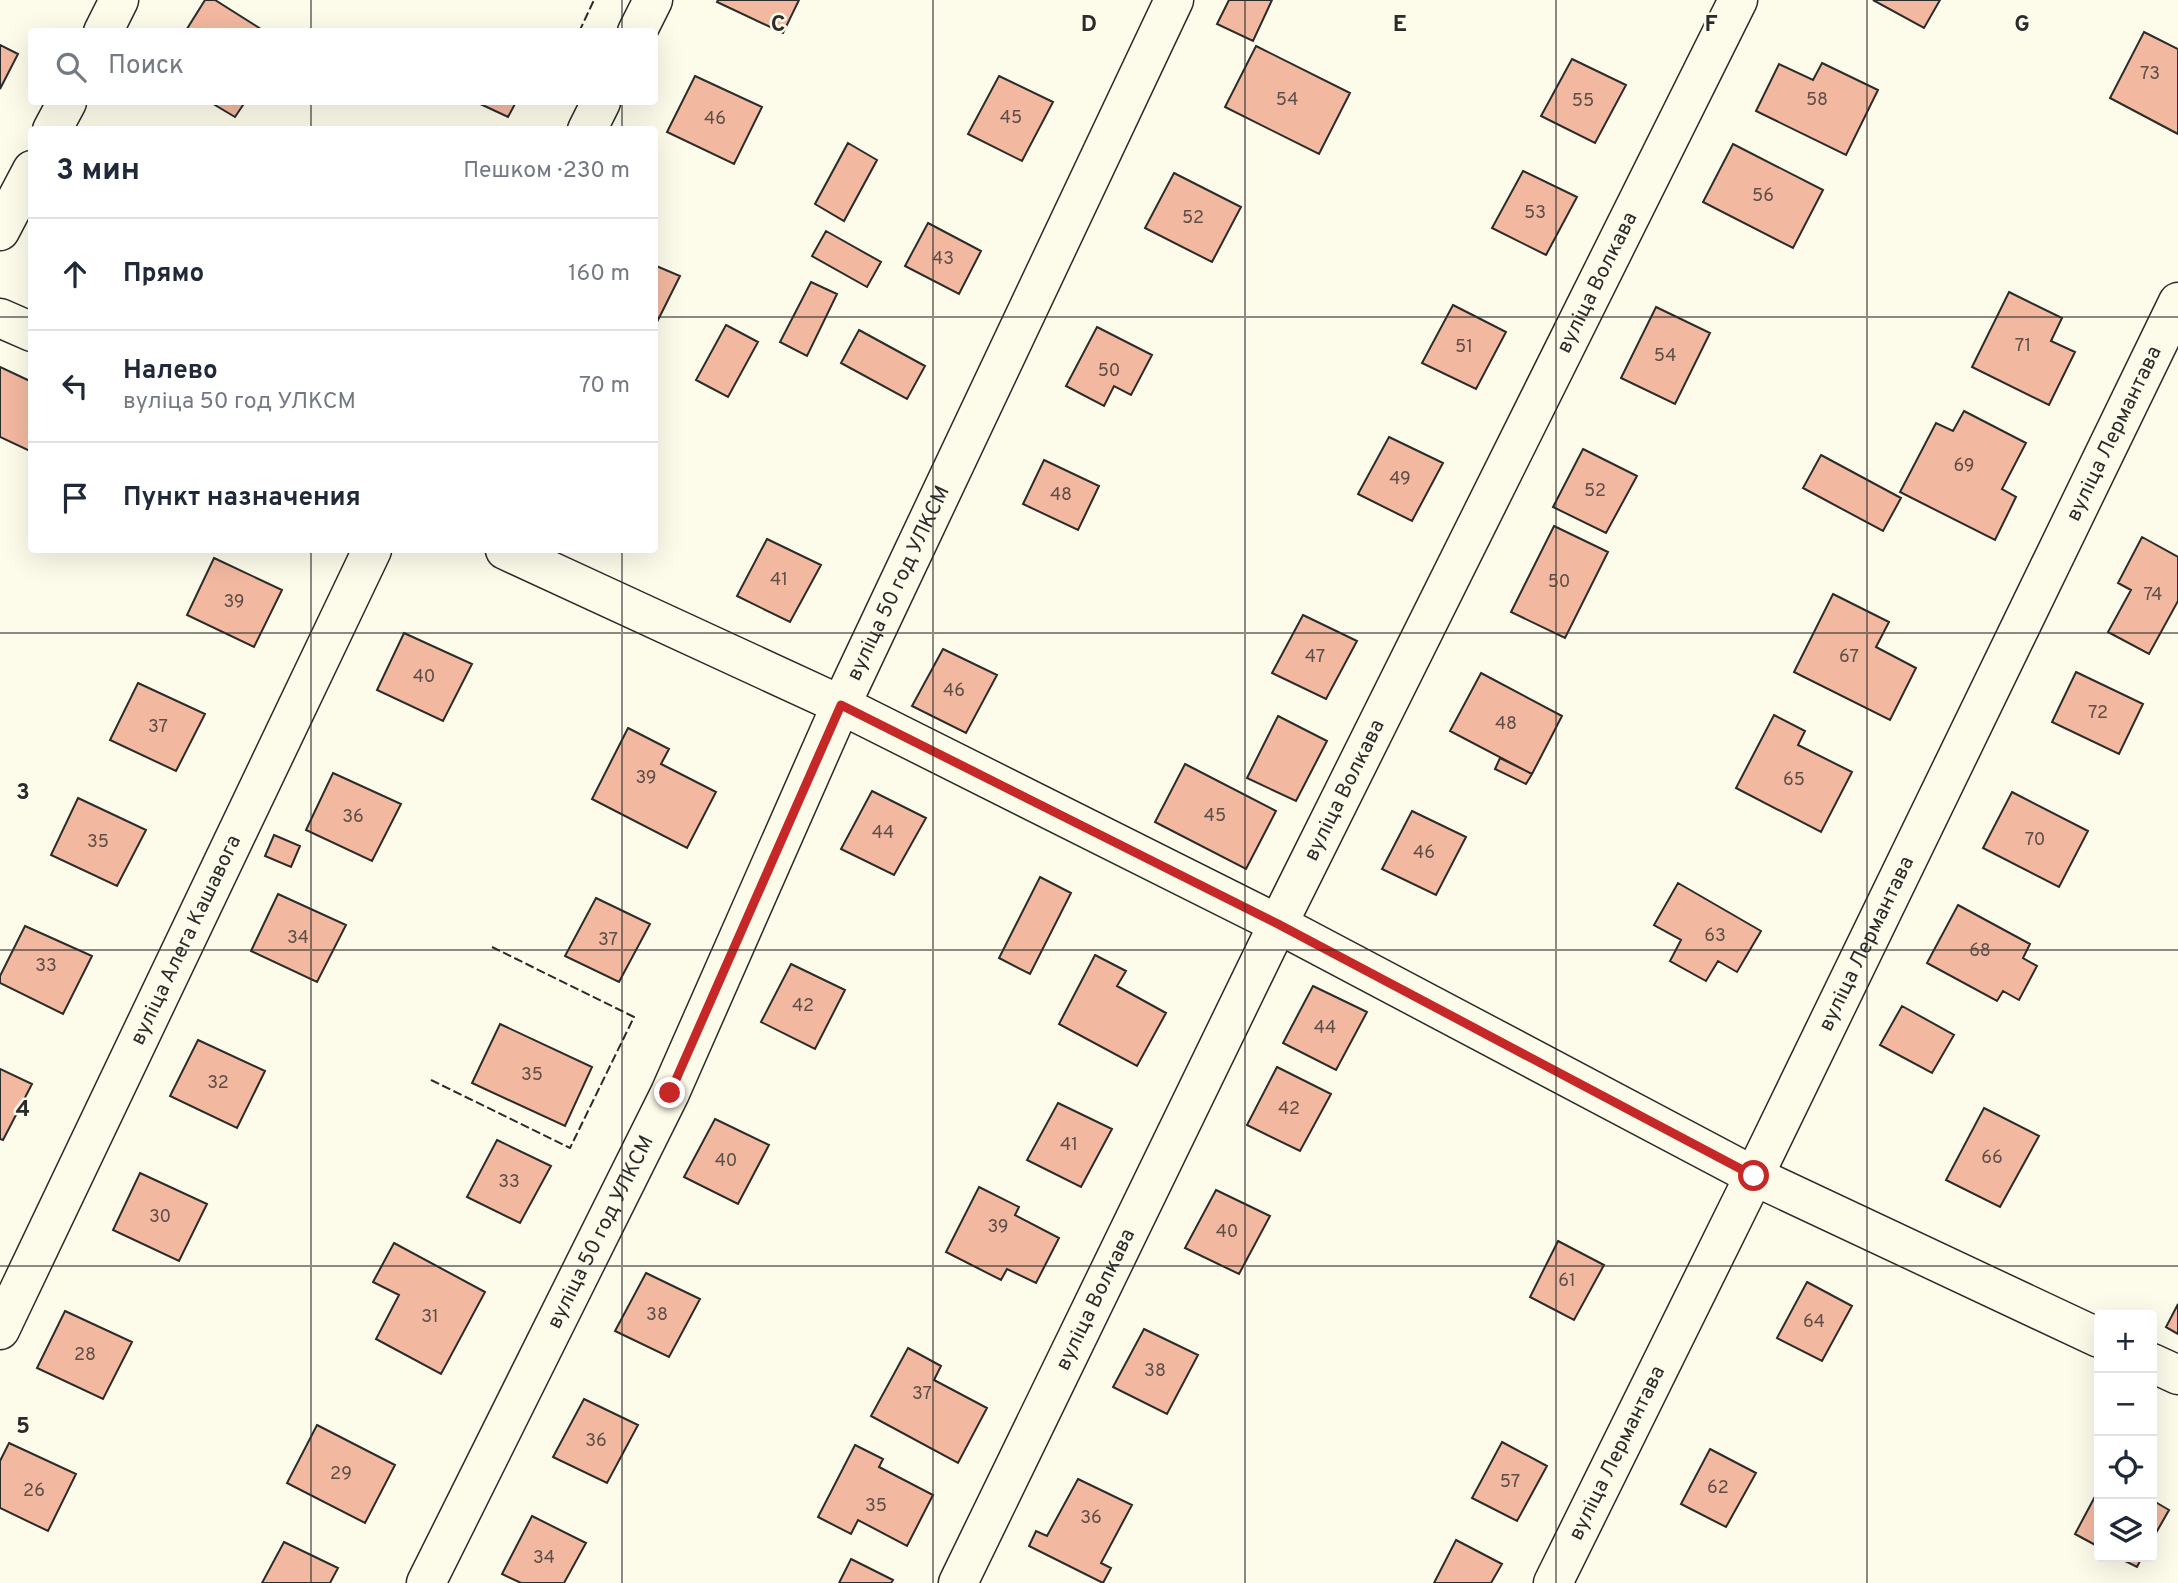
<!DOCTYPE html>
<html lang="ru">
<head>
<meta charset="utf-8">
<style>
  :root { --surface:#fff; --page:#f2f2f3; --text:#1f2937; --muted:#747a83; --line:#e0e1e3 }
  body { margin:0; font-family:Overpass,sans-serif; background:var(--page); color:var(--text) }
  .controls { position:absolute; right:21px; bottom:21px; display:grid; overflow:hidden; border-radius:7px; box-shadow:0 7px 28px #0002 }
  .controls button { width:63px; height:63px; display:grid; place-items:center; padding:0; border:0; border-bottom:2px solid var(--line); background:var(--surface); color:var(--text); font:35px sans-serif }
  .stop { position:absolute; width:21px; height:21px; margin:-16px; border:5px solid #c62828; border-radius:50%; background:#fff }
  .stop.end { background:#c62828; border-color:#fff; box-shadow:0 2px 7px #0008 }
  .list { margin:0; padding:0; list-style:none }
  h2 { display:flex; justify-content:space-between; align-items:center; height:91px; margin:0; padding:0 28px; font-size:30px }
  h2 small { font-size:23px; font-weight:400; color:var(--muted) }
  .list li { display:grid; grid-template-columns:46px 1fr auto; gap:21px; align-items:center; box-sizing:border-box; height:112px; padding:0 28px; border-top:2px solid var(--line) }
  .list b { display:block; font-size:26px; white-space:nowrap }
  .list p { margin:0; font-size:23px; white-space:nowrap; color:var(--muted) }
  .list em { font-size:23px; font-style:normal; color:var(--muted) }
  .icon { flex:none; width:38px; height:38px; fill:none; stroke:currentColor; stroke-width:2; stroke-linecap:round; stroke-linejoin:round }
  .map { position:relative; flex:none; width:2178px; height:1583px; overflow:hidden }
  .search { position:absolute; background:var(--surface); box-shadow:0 7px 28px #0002; left:28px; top:28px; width:630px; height:77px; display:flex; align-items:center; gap:18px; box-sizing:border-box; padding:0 24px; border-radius:7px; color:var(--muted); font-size:26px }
  .panel { position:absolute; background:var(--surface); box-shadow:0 7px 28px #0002; left:28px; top:126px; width:630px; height:427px; border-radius:7px }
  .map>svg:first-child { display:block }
  .building { fill:#f2b8a0; stroke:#2b2b2b; stroke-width:2 }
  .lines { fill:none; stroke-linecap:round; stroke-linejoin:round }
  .street-casing { stroke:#2b2b2b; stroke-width:41 }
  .street { stroke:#fdfbea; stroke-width:38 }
  .fence { stroke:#2b2b2b; stroke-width:2; stroke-dasharray:9 3.5; stroke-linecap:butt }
  .route { stroke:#c62828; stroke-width:9 }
  .grid { fill:none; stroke:#2b2b2b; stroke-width:2; stroke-opacity:0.55 }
  .labels { text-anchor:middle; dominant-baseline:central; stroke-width:5; stroke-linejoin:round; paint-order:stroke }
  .number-label { font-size:18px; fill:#5d4e48 }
  .street-label { font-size:21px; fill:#2b2b2b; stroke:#fdfbea }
  .grid-label { font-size:23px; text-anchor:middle; font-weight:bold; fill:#2b2b2b; stroke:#fdfbea; stroke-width:5; stroke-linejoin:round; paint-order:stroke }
</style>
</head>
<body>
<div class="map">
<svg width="2178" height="1583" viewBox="0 0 2178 1583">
  <rect width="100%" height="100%" fill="#fdfbea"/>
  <path class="building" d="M205 0H215L264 31 185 32Z
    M718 0H799L783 33 717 2Z
    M1229 0H1272L1253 41 1217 24Z
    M1873 0H1940L1924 28Z
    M2144 32 2178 49V134L2110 98Z
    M0 45 18 54 0 89Z
    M1256 46 1350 93 1319 154 1225 107Z
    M1572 59 1626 85 1595 143 1541 116Z
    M1822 63 1878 90 1846 155 1756 111 1779 64 1813 80Z
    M695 76 762 107 734 164 667 132Z
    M999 76 1053 102 1022 161 968 134Z
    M210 102H245L235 117Z
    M476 102H516L508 117Z
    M848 143 877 160 844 221 815 204Z
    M1733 144 1823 190 1793 248 1703 202Z
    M1523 171 1577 197 1546 255 1492 228Z
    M1174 173 1241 207 1212 262 1145 228Z
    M928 223 981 251 959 294 905 266Z
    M826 231 881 262 867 287 812 256Z
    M654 265 680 276 654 328Z
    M811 282 837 294 807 356 780 342Z
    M2009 292 2062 318 2051 341 2075 352 2049 405 1972 367Z
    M1453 305 1506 332 1476 389 1422 363Z
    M1656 307 1710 333 1675 404 1621 378Z
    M726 325 758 342 728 397 696 380Z
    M1097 327 1152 355 1131 395 1114 386 1104 406 1066 386Z
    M859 330 925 366 907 399 841 363Z
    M0 367 32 382V452L0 437Z
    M1964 411 2026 443 2002 489 2016 497 1995 540 1900 492 1936 423 1953 431Z
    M1389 437 1443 463 1412 521 1358 494Z
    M1583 449 1637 476 1606 533 1553 507Z
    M1821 455 1901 498 1883 531 1803 488Z
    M1044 460 1099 486 1078 530 1023 504Z
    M1554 526 1608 552 1565 638 1511 612Z
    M2142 537 2178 557V601L2149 654 2108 632 2131 590 2118 583Z
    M767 539 821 565 790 622 737 596Z
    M214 558 282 590 254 647 187 615Z
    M1833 594 1889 622 1876 647 1916 668 1890 720 1794 672Z
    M1303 615 1357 641 1326 699 1272 673Z
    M404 633 472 664 443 721 377 690Z
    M943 649 997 675 966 733 912 706Z
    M2076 672 2143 704 2119 754 2052 722Z
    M1481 673 1562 716 1532 774 1450 731Z
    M138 683 205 714 176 771 110 740Z
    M1774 715 1805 731 1798 745 1852 772 1821 832 1736 788Z
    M1278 716 1327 741 1296 801 1247 778Z
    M628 728 669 749 661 764 716 792 687 848 592 799Z
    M1500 758 1532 774 1526 784 1495 769Z
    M1185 764 1276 811 1246 869 1155 822Z
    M333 773 401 804 372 861 306 830Z
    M872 791 926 818 894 875 841 849Z
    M2012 792 2088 831 2059 887 1983 848Z
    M78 798 146 830 117 886 51 855Z
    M1412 811 1466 837 1436 895 1382 869Z
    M274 835 300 846 291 867 265 856Z
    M1040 877 1071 893 1030 974 999 958Z
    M1678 883 1761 931 1737 972 1718 961 1706 981 1670 961 1681 940 1654 925Z
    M278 894 346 925 317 982 251 951Z
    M596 898 650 924 619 982 565 956Z
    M1958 905 2030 944 2023 958 2037 966 2019 1000 2003 991 1997 1001 1927 963Z
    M25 926 92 956 63 1014 0 983V976Z
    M1095 955 1126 971 1117 986 1166 1013 1137 1066 1059 1024Z
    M791 964 845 990 815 1049 761 1022Z
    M1313 986 1367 1012 1336 1070 1283 1043Z
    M1902 1006 1954 1035 1932 1073 1880 1045Z
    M500 1024 592 1067 565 1126 472 1083Z
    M198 1040 265 1071 237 1128 170 1096Z
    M1277 1067 1331 1094 1300 1151 1247 1125Z
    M0 1069 32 1084 3 1140 0 1139Z
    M1058 1103 1112 1129 1081 1187 1027 1160Z
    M1984 1108 2039 1136 2000 1207 1946 1180Z
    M715 1119 769 1145 738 1204 684 1177Z
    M497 1140 551 1166 520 1223 467 1197Z
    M140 1173 207 1204 179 1261 113 1230Z
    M979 1187 1019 1207 1015 1215 1059 1238 1036 1283 1007 1269 1001 1280 946 1252Z
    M1216 1190 1270 1216 1239 1274 1185 1248Z
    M1558 1241 1604 1265 1574 1320 1530 1297Z
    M394 1243 485 1292 441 1374 376 1339 399 1295 373 1282Z
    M646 1273 700 1299 669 1357 615 1331Z
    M1807 1282 1852 1306 1822 1361 1777 1338Z
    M2178 1304V1334L2166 1327Z
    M65 1311 132 1342 103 1399 37 1368Z
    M1144 1329 1198 1355 1167 1414 1113 1387Z
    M908 1348 941 1366 934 1380 987 1408 958 1463 871 1416Z
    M584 1399 638 1425 607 1483 553 1457Z
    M317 1425 395 1465 365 1523 287 1483Z
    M1502 1442 1547 1466 1517 1521 1472 1498Z
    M9 1443 76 1474 48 1531 0 1508V1461Z
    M855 1445 883 1459 879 1467 933 1495 907 1546 858 1520 851 1534 818 1517Z
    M1710 1449 1756 1473 1726 1527 1681 1504Z
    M1078 1479 1132 1505 1101 1563 1111 1568 1103 1583 1029 1546 1036 1531 1047 1536Z
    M2099 1489V1547L2075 1534Z
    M2152 1500 2169 1510 2152 1540Z
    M532 1516 586 1543 564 1583H521L502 1574Z
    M1456 1540 1502 1564 1491 1583H1434Z
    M284 1542 338 1568 330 1583H262Z
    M2117 1557H2142L2137 1567Z
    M851 1559 893 1580 891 1583H839Z"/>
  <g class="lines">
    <g class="street-casing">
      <g id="street">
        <path d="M103 32 119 0"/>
        <path d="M637 32 653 0"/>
        <path d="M52 130 67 102"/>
        <path d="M587 130 601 102"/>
        <path d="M0 231 32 170"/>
        <path d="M0 318 32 332"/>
        <path d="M505 550 841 705 1278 924 1754 1176 2099 1338"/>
        <path id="s1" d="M0 1330 372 550"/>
        <path d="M2152 1363 2178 1375"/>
        <path id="s2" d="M426 1583 670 1093 841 705 1174 0"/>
        <path id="s3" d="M958 1583 1278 924 1738 0"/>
        <path id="s4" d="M1553 1583 1754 1176 2178 302"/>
      </g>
    </g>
    <use href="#street" class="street"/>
    <path class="fence" d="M579 32 594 0
      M431 1080 570 1148 634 1017 492 947"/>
  </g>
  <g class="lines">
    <path class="route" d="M670 1093 841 705 1278 924 1754 1176"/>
  </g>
  <path class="grid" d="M311 0V32M622 0V32M933 0V1583M1245 0V1583M1556 0V1583M1867 0V1583M311 102V130M622 102V130M0 317H32M654 317H2178M311 550V1583M622 550V1583M0 633H2178M0 950H2178M0 1266H2178"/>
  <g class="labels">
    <g class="number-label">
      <text x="2150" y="74">73</text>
      <text x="1287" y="100">54</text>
      <text x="1817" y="100">58</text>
      <text x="1583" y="101">55</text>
      <text x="1011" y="118">45</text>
      <text x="715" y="119">46</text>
      <text x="1763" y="196">56</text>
      <text x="1535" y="213">53</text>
      <text x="1193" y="218">52</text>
      <text x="943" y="259">43</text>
      <text x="2023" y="346">71</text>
      <text x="1464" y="347">51</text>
      <text x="1665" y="356">54</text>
      <text x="1109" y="371">50</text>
      <text x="1964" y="466">69</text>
      <text x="1400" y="479">49</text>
      <text x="1595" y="491">52</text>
      <text x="1061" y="495">48</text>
      <text x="779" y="580">41</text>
      <text x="1559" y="582">50</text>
      <text x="2153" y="595">74</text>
      <text x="234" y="602">39</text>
      <text x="1315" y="657">47</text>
      <text x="1849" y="657">67</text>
      <text x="424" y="677">40</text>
      <text x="954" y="691">46</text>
      <text x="2098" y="713">72</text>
      <text x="1506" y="724">48</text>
      <text x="158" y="727">37</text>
      <text x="646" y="778">39</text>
      <text x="1794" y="780">65</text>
      <text x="1215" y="816">45</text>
      <text x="353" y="817">36</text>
      <text x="883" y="833">44</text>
      <text x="2035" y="840">70</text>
      <text x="98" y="842">35</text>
      <text x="1424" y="853">46</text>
      <text x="1715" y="936">63</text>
      <text x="298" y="938">34</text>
      <text x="608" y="940">37</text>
      <text x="1980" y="951">68</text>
      <text x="46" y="966">33</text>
      <text x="803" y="1006">42</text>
      <text x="1325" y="1028">44</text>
      <text x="532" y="1075">35</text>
      <text x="218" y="1083">32</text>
      <text x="1289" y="1109">42</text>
      <text x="1069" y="1145">41</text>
      <text x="1992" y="1158">66</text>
      <text x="726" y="1161">40</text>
      <text x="509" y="1182">33</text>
      <text x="160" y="1217">30</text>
      <text x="998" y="1227">39</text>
      <text x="1227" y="1232">40</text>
      <text x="1567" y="1281">61</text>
      <text x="657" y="1315">38</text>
      <text x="430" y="1317">31</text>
      <text x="1814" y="1322">64</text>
      <text x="85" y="1355">28</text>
      <text x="1155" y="1371">38</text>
      <text x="922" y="1394">37</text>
      <text x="596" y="1441">36</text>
      <text x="341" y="1474">29</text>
      <text x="1510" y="1482">57</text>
      <text x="1718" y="1488">62</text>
      <text x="34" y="1491">26</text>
      <text x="876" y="1506">35</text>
      <text x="1091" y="1518">36</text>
      <text x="544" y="1558">34</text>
    </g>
    <g class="street-label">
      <text stroke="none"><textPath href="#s3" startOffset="1449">вуліца Волкава</textPath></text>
      <text stroke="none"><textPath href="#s4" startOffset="1279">вуліца Лермантава</textPath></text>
      <text stroke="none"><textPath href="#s2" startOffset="1106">вуліца 50 год УЛКСМ</textPath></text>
      <text stroke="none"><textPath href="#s3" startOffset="882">вуліца Волкава</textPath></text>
      <text stroke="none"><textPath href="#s1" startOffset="432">вуліца Алега Кашавога</textPath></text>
      <text stroke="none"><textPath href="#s4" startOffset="712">вуліца Лермантава</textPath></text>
      <text stroke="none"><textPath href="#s2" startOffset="392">вуліца 50 год УЛКСМ</textPath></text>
      <text stroke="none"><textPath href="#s3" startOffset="315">вуліца Волкава</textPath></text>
      <text stroke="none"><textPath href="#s4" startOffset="145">вуліца Лермантава</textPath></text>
    </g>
  </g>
  <g class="grid-label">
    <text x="778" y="31">C</text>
    <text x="1089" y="31">D</text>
    <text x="1400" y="31">E</text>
    <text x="1711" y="31">F</text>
    <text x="2022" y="31">G</text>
    <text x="23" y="799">3</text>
    <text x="23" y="1116">4</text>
    <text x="23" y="1433">5</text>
  </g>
</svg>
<div class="controls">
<button>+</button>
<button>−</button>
<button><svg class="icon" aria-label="locate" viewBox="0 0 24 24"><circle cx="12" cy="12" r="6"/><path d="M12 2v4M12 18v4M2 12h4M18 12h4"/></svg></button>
<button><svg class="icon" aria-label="layers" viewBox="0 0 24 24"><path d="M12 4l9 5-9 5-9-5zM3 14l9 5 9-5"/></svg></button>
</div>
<div class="stop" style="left:1754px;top:1176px"></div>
<div class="stop end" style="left:670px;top:1093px"></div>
<div class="search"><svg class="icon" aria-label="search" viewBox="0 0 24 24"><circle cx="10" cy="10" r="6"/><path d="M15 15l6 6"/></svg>Поиск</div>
<section class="panel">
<h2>3 мин<small>Пешком · 230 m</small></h2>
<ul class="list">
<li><svg class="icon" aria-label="ahead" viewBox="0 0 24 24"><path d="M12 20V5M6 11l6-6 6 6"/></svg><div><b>Прямо</b></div><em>160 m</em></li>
<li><svg class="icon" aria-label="left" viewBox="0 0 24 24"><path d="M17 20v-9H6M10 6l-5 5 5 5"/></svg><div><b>Налево</b><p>вуліца 50 год УЛКСМ</p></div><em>70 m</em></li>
<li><svg class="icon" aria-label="arrive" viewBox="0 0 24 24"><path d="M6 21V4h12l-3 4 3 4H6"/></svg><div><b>Пункт назначения</b></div></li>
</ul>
</section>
</div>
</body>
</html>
